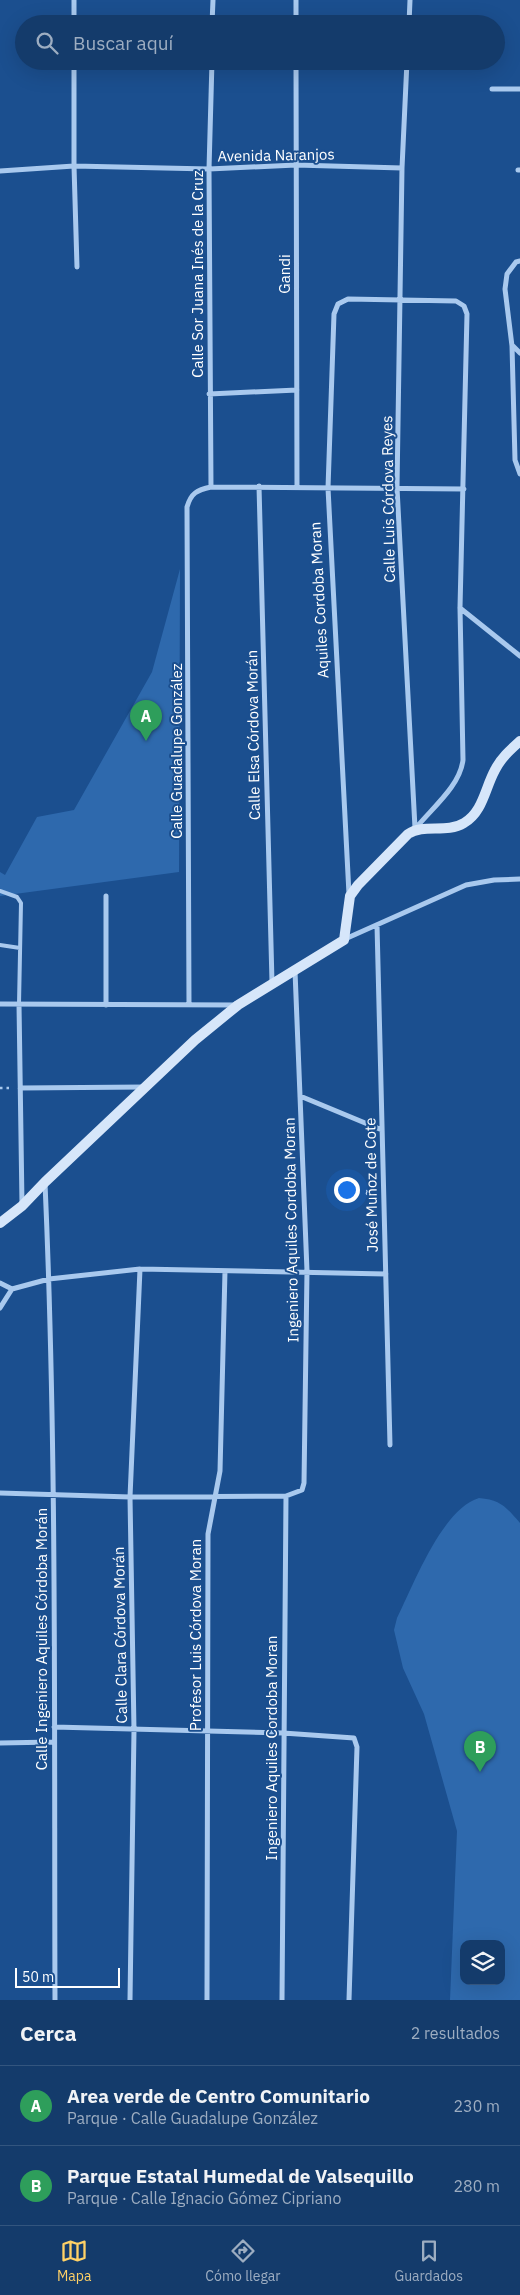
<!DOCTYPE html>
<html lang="es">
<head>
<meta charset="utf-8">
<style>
  :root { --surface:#143b6b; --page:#1d4271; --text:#f1f3f6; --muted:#9dadc1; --line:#33557e; --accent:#ffd166 }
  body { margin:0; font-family:"IBM Plex Sans",sans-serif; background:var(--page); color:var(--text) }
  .controls { position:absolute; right:15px; bottom:15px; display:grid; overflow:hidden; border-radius:10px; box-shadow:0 5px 20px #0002 }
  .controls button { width:45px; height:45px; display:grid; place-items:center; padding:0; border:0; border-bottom:1px solid var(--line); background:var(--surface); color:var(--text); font:25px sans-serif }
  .scale { position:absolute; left:15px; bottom:12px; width:105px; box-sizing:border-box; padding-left:5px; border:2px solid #fff; border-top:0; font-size:14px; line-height:18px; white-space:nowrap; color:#fff; -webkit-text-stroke:4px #1b4f8f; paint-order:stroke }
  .you { position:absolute; left:346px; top:1189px; width:18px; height:18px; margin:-12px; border:4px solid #fff; border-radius:50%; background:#1a73e8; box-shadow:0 0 0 8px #1a73e833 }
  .badge { display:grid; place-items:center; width:32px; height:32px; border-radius:50%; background:var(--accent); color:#fff; font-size:16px; font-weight:700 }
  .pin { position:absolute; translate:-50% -41px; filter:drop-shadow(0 1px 2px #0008) }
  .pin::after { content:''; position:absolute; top:26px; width:18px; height:15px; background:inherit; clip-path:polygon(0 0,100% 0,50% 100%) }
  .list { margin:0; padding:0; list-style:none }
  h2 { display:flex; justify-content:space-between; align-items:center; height:65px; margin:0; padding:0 20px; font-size:21px }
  h2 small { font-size:16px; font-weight:400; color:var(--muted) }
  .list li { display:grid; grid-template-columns:32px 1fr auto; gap:15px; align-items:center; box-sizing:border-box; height:80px; padding:0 20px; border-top:1px solid var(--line) }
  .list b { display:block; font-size:19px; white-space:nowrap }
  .list p { margin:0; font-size:16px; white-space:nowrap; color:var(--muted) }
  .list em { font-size:16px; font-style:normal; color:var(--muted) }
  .icon { flex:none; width:28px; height:28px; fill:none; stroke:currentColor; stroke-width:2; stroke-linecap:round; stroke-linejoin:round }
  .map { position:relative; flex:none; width:520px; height:2000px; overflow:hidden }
  .search { position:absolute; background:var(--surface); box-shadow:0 5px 20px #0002; left:15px; right:15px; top:15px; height:55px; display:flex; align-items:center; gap:12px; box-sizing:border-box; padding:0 18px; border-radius:28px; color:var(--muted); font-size:19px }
  .sheet { height:225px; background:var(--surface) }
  nav { display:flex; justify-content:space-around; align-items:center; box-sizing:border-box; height:70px; border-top:1px solid var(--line); background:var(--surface); font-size:14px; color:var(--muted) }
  nav a { display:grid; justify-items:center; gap:2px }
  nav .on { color:var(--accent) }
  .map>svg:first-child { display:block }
  .green { fill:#2e69ad; fill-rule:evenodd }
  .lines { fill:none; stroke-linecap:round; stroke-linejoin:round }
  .path { stroke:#a9c9ee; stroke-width:2.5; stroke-dasharray:2.5 4; stroke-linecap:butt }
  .lane { stroke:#a9c9ee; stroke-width:4 }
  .street { stroke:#a9c9ee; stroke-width:5 }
  .secondary { stroke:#d6e6fa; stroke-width:10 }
  .labels { text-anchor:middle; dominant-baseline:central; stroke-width:4; stroke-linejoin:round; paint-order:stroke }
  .street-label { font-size:15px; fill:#fff; stroke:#1b4f8f }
</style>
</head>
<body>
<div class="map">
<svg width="520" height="2000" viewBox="0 0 520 2000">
  <rect width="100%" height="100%" fill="#1b4f8f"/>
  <path class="green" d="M180 569 179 872 0 896V872L5 875 37 817 74 810 152 672Z
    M479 1498C501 1500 506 1507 520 1523V2000H450L457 1831 424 1714 403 1668 394 1630 397 1618C414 1584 442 1509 479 1498ZM464 1944H501V1981H464Z"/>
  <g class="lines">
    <path class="path" d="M0 1088H11"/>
    <path class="lane" d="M0 891 17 897 21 903 19 1004
      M0 945 20 948"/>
    <path class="street" d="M296 0V24
      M74 24V0
      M212 24 213 0
      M409 24 410 0
      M74 61V166L77 267
      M296 61 297 487
      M407 61 402 168 397 488 415 828
      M492 89H520
      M518 170H520
      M0 171 74 166 209 169 296 165 402 168
      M520 261 516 262 507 274 505 289 512 346 515 460 520 474
      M513 346 520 353
      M209 394 297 390
      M259 486 272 982
      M211 487 209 169 212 61
      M460 608 520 656
      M349 894 328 488 334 314 338 304 348 299 456 301 464 306 467 314 460 608 463 760C460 786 432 808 416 828
      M377 925 390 1445
      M345 939 466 885 494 880 520 879
      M0 1004 237 1005
      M19 1004 22 1204
      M189 1004 187 507C191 493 197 490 211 487L464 489
      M106 1005V896
      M20 1088 144 1087
      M300 1096 382 1130
      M45 1183C57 1455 54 1728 55 2000
      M0 1283 12 1289 49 1279 140 1269 386 1274
      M0 1308 12 1289
      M0 1493 130 1497 286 1496 302 1490 304 1483 307 1271 295 971
      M54 1727 283 1733 354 1738 357 1747 349 2000
      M0 1743 54 1742
      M130 2000 134 1730 130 1497 140 1269
      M207 2000 208 1534 220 1471 225 1271
      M282 2000 286 1496"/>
    <path class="secondary" d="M0 1223 22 1206 45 1182 195 1040 238 1005 344 940 350 896 358 885 408 834C424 823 446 834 464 823 483 812 485 788 495 770 501 758 510 750 520 741"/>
  </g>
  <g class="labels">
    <g class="street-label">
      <text transform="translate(276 155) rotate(-1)">Avenida Naranjos</text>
      <text transform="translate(197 274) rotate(-90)">Calle Sor Juana Inés de la Cruz</text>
      <text transform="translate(284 274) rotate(-90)">Gandi</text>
      <text transform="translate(388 499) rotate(-91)">Calle Luis Córdova Reyes</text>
      <text transform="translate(319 600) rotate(-93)">Aquiles Cordoba Moran</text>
      <text transform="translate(253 735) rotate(-91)">Calle Elsa Córdova Morán</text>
      <text transform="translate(176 751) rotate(-90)">Calle Guadalupe González</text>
      <text transform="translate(371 1185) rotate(-91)">José Muñoz de Cote</text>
      <text transform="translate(291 1230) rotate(-91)">Ingeniero Aquiles Cordoba Moran</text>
      <text transform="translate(120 1635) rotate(-91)">Calle Clara Córdova Morán</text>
      <text transform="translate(195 1635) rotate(-90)">Profesor Luis Córdova Moran</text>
      <text transform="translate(41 1639) rotate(-90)">Calle Ingeniero Aquiles Córdoba Morán</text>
      <text transform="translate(271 1748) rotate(-90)">Ingeniero Aquiles Cordoba Moran</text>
    </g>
  </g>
</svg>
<div class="controls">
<button><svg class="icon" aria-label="layers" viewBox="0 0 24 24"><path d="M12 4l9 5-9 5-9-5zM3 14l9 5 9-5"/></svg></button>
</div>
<div class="scale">50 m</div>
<div class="you"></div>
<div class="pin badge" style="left:146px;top:741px;background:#2e9e5b">A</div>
<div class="pin badge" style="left:480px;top:1772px;background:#2e9e5b">B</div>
<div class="search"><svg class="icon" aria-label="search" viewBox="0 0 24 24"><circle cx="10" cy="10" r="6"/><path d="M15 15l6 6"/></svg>Buscar aquí</div>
</div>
<section class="sheet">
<h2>Cerca<small>2 resultados</small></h2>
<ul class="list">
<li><span class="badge" style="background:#2e9e5b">A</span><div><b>Area verde de Centro Comunitario</b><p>Parque · Calle Guadalupe González</p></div><em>230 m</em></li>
<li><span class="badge" style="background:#2e9e5b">B</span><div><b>Parque Estatal Humedal de Valsequillo</b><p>Parque · Calle Ignacio Gómez Cipriano</p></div><em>280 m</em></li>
</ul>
</section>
<nav>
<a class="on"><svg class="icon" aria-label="map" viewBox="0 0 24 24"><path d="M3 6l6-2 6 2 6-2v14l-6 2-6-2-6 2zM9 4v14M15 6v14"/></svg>Mapa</a>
<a><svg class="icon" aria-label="directions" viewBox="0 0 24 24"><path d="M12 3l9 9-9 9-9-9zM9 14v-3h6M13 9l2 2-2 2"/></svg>Cómo llegar</a>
<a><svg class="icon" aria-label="saved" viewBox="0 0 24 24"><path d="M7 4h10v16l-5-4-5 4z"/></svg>Guardados</a>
</nav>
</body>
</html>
